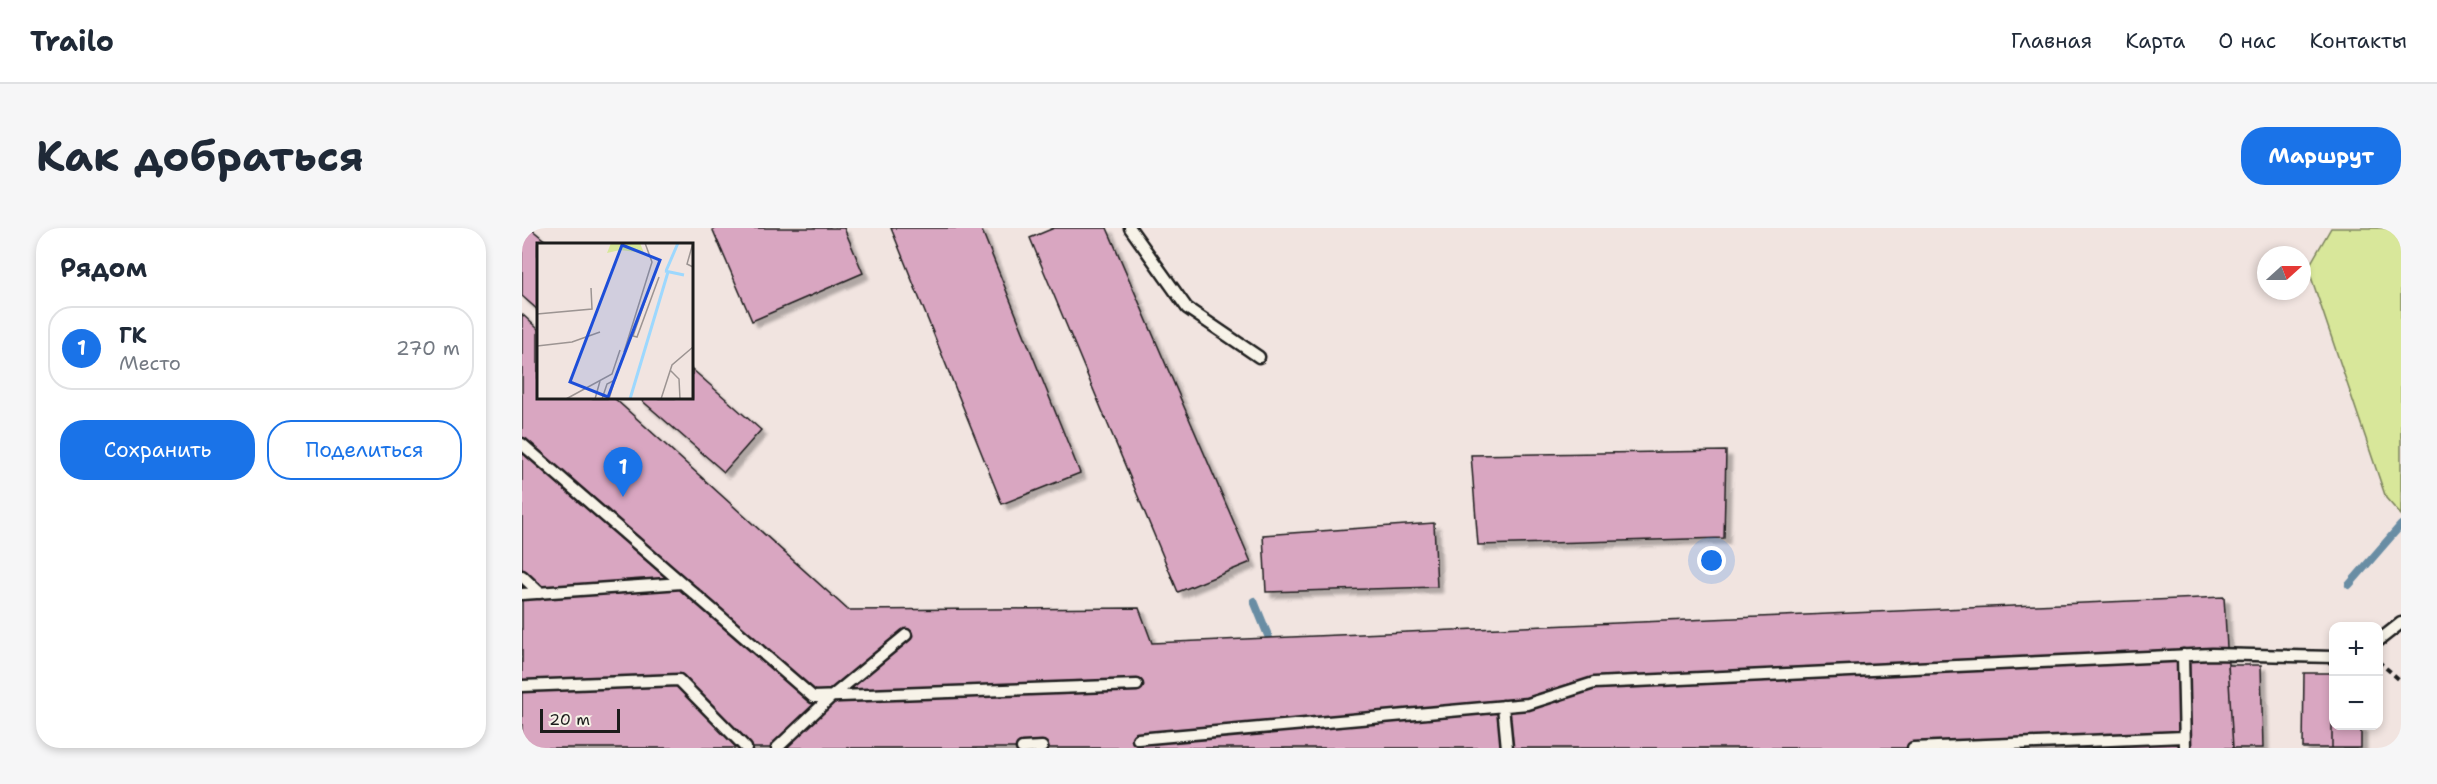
<!DOCTYPE html>
<html lang="ru">
<head>
<meta charset="utf-8">
<style>
  :root { --surface:#fff; --page:#f6f6f7; --text:#1f2937; --muted:#747a83; --line:#e0e1e3; --accent:#1a73e8 }
  body { margin:0; font-family:"Shantell Sans",sans-serif; background:var(--page); color:var(--text) }
  .controls { position:absolute; right:18px; bottom:18px; display:grid; overflow:hidden; border-radius:12px; box-shadow:0 3px 9px #0003 }
  .controls button { width:54px; height:54px; display:grid; place-items:center; padding:0; border:0; border-bottom:2px solid var(--line); background:var(--surface); color:var(--text); font:30px sans-serif }
  .compass { position:absolute; left:1735px; top:18px; width:54px; height:54px; border-radius:50%; background:var(--surface); box-shadow:0 3px 9px #0003; rotate:69deg }
  .scale { position:absolute; left:18px; bottom:15px; width:80px; box-sizing:border-box; padding-left:6px; border:3px solid #1c1c1c; border-top:0; font-size:16px; line-height:21px; white-space:nowrap; color:#1c1c1c; -webkit-text-stroke:4px #f7f3e8; paint-order:stroke }
  .you { position:absolute; left:1190px; top:333px; width:21px; height:21px; margin:-15px; border:4px solid #fff; border-radius:50%; background:#1a73e8; box-shadow:0 0 0 9px #1a73e833 }
  .badge { display:grid; place-items:center; width:39px; height:39px; border-radius:50%; background:var(--accent); color:#fff; font-size:20px; font-weight:700 }
  .pin { position:absolute; translate:-50% -50px; filter:drop-shadow(0 2px 3px #0008) }
  .pin::after { content:''; position:absolute; top:32px; width:21px; height:18px; background:inherit; clip-path:polygon(0 0,100% 0,50% 100%) }
  .list { margin:0; padding:0; list-style:none }
  h2 { display:flex; justify-content:space-between; align-items:center; height:78px; margin:0; padding:0 24px; font-size:26px }
  h2 small { font-size:20px; font-weight:400; color:var(--muted) }
  .list li { display:grid; grid-template-columns:39px 1fr auto; gap:18px; align-items:center; box-sizing:border-box; height:84px; margin:0 12px 12px; padding:0 12px; border:2px solid var(--line); border-radius:24px }
  .list b { display:block; font-size:22px; white-space:nowrap }
  .list p { margin:0; font-size:20px; white-space:nowrap; color:var(--muted) }
  .list em { font-size:20px; font-style:normal; color:var(--muted) }
  .actions { display:flex; gap:12px; padding:18px 24px }
  .actions a { flex:1; padding:14px 0; border:2px solid var(--accent); border-radius:24px; text-align:center; font-size:21px; color:var(--accent) }
  .actions .main { background:var(--accent); color:#fff }
  .map { position:relative; flex:none; width:1879px; height:520px; overflow:hidden; border-radius:24px }
  header { display:flex; align-items:center; gap:36px; box-sizing:border-box; height:84px; padding:0 30px; background:var(--surface); border-bottom:2px solid var(--line) }
  header strong { font-size:28px }
  nav { display:flex; gap:33px; margin-inline-start:auto; font-size:21px }
  .intro { display:flex; align-items:center; justify-content:space-between; box-sizing:border-box; height:144px; padding:0 36px }
  h1 { margin:0; font-size:42px }
  .button { padding:15px 27px; border-radius:24px; background:var(--accent); color:#fff; font-size:21px; font-weight:700 }
  main { display:flex; gap:36px; padding:0 36px }
  aside { flex:1; background:var(--surface); border-radius:24px; box-shadow:0 3px 9px #0003 }
  .map>svg:first-child { display:block }
  .green { fill:#d8e79a; stroke:#7a825b; stroke-width:1.5 }
  .lines { fill:none; stroke-linecap:round; stroke-linejoin:round }
  .stream { stroke:#698da4; stroke-width:8 }
  .building { fill:#d9a6c1; stroke:#1c1c1c; stroke-width:1.5; filter:url(#shadow) }
  .lane-casing { stroke:#1c1c1c; stroke-width:15 }
  .path { stroke:#1c1c1c; stroke-width:4; stroke-dasharray:6 4.5; stroke-linecap:butt }
  .lane { stroke:#f7f3e8; stroke-width:10 }
  .inset-river { fill:none; stroke:#9dd8fe; stroke-width:3 }
  .inset-road { fill:none; stroke:#9c9492; stroke-width:1.5 }
  .view { fill:#1d4ed8; fill-opacity:0.15; stroke:#1d4ed8; stroke-width:3 }
  .inset-edge { fill:none; stroke:#1c1c1c; stroke-width:3 }
</style>
</head>
<body>
<header>
<strong>Trailo</strong>
<nav><a>Главная</a><a>Карта</a><a>О нас</a><a>Контакты</a></nav>
</header>
<div class="intro"><h1>Как добраться</h1><a class="button">Маршрут</a></div>
<main>
<aside>
<h2>Рядом<small></small></h2>
<ul class="list">
<li><span class="badge">1</span><div><b>ГК</b><p>Место</p></div><em>270 m</em></li>
</ul>
<div class="actions"><a class="main">Сохранить</a><a>Поделиться</a></div>
</aside>
<div class="map">
<svg width="1879" height="520" viewBox="0 0 1879 520">
  <defs>
    <filter id="shadow"><feDropShadow dx="5.5" dy="5.5" stdDeviation="1.5" flood-color="#0004"/></filter>
  </defs>
  <rect width="100%" height="100%" fill="#f1e4e0"/>
  <filter id="ink" filterUnits="userSpaceOnUse"><feTurbulence type="fractalNoise" baseFrequency=".0167" numOctaves="2"/><feDisplacementMap in="SourceGraphic" scale="12" xChannelSelector="R" yChannelSelector="G"/><feConvolveMatrix kernelMatrix="1 2 1 2 8 2 1 2 1" color-interpolation-filters="sRGB"/></filter>
  <g filter="url(#ink)">
    <path class="green" d="M1809 0H1879V287L1864 270 1786 40Z"/>
    <g class="lines">
      <path class="stream" d="M1827 357 1879 297
        M732 373 747 410"/>
    </g>
    <path class="building" d="M0 0H8L27 16H16V82L0 68Z
      M190 0H322L341 45 230 93Z
      M369 0H459L558 245 480 276Z
      M532 0H585L729 334 656 364 508 10Z
      M0 86 16 101V170H92L326 382 617 380 630 415 1702 369 1711 520H0Z
      M170 141 239 202 202 244 117 170H170Z
      M1204 223 1202 310 956 317 949 227Z
      M912 295 915 359 744 364 741 307Z
      M1706 437H1739L1741 520H1711Z
      M1782 445H1810V520H1781Z
      M1810 461 1812 497H1839V520H1810Z"/>
    <g class="lines">
      <g class="lane-casing">
        <path id="lane" d="M608 0 665 80 737 129
          M0 216 291 469 615 457
          M0 348 18 365
          M0 366 160 355
          M1856 413 1879 395
          M1661 427 1663 520
          M0 458 157 452 224 520
          M981 478 985 520
          M616 511 1006 476 1072 455 1690 426 1812 429
          M255 520 310 468 384 407
          M500 520 520 519
          M1391 520 1662 509"/>
      </g>
      <path class="path" d="M1856 433 1879 453"/>
      <use href="#lane" class="lane"/>
    </g>
  </g>
  <g transform="translate(15 15)">
    <rect width="156" height="156" fill="#f1e4e0"/>
    <path d="M74 0H103L107 10 83 7 70 10Z" fill="#d8e79a"/>
    <path class="inset-river" d="M128 28 147 32M129 28 141 0M93 156 131 29"/>
    <path class="inset-road" d="M156 0 150 21 156 24M117 32 96 93 100 94 122 34M0 71 55 66 54 45M0 103 35 99 63 89M87 109 115 19 108 0M133 127 142 136 143 156M29 156 75 131 83 107M58 156 63 138M65 156 70 141 78 137 85 116M72 156 78 136M124 156 135 122 156 104"/>
    <path class="view" d="M85 2 123 17 71 154 33 139Z"/>
    <rect width="156" height="156" class="inset-edge"/>
  </g>
</svg>
<div class="controls">
<button>+</button>
<button>−</button>
</div>
<svg class="compass" viewBox="-18 -18 36 36"><path d="M0-13l5 13h-10z" fill="#e53935"/><path d="M0 13l5-13h-10z" fill="#747a83"/></svg>
<div class="scale">20 m</div>
<div class="you"></div>
<div class="pin badge" style="left:101px;top:269px">1</div>
</div>
</main>
</body>
</html>
